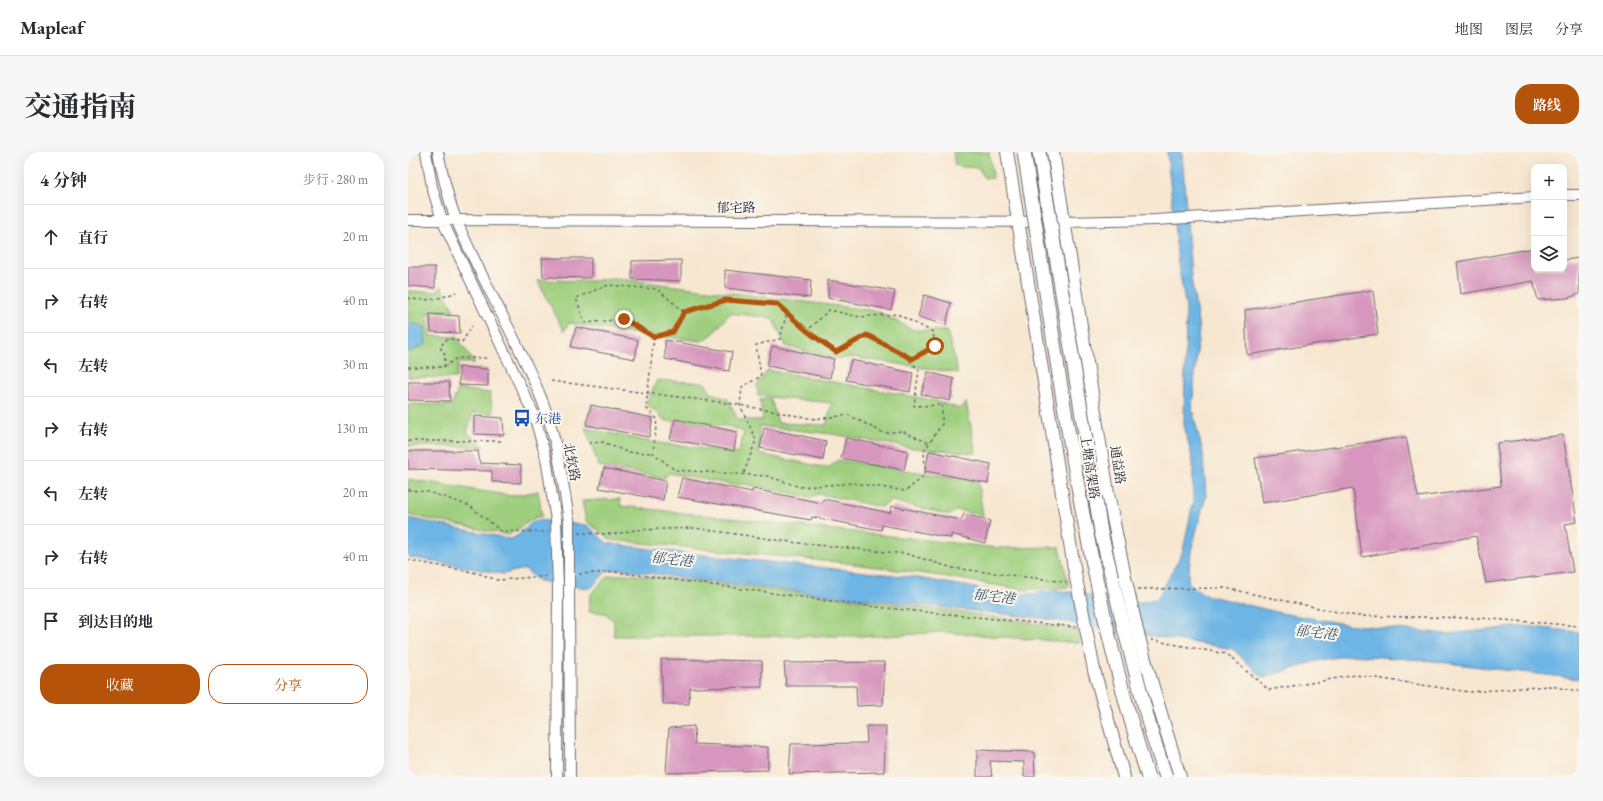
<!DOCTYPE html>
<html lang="zh">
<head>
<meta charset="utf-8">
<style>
  :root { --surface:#fff; --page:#f7f7f7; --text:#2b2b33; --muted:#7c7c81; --line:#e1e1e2; --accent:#b45309 }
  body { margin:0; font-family:"EB Garamond","Noto Serif SC",serif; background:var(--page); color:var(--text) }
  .controls { position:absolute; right:12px; top:12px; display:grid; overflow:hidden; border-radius:8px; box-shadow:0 4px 16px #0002 }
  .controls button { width:36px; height:36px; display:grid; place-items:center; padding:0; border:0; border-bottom:1px solid var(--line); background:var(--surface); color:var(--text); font:20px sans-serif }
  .stop { position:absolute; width:12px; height:12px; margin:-9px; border:3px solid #b45309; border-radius:50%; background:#fff }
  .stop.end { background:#b45309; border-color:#fff; box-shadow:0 1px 4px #0008 }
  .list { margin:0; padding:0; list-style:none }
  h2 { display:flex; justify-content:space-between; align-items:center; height:52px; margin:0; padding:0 16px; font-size:17px }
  h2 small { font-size:13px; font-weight:400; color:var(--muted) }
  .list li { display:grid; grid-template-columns:26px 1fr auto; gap:12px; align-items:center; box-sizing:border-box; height:64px; padding:0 16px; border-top:1px solid var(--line) }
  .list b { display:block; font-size:15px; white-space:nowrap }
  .list em { font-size:13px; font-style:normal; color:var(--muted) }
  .actions { display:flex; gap:8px; padding:12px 16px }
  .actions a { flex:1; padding:9px 0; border:1px solid var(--accent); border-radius:16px; text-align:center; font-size:14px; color:var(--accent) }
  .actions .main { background:var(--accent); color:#fff }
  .icon { flex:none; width:22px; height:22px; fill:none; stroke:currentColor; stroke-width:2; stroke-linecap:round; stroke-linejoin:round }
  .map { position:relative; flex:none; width:1171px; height:625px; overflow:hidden; border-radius:16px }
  header { display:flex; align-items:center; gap:24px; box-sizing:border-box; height:56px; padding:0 20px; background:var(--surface); border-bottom:1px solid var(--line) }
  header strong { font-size:19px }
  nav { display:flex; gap:22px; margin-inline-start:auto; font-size:14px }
  .intro { display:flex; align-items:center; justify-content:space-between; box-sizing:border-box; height:96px; padding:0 24px }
  h1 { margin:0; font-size:28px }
  .button { padding:10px 18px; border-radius:16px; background:var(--accent); color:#fff; font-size:14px; font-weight:700 }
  main { display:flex; gap:24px; padding:0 24px }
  aside { flex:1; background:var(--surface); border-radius:16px; box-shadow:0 4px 16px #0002 }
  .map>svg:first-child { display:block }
  .green { fill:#9fcf7e; stroke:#60785c }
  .water { fill:#6db5e5; stroke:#486c90 }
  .building { fill:#d796bd }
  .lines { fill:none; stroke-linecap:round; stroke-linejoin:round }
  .secondary-casing { stroke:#6d6770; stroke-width:12 }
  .primary-casing { stroke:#6d6770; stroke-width:14 }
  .path { stroke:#6d6770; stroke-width:1.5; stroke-dasharray:3 3; stroke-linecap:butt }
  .secondary { stroke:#fff; stroke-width:10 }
  .primary { stroke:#fff; stroke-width:12 }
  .secondary-bridge-casing { stroke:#6d6770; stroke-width:12; stroke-linecap:butt }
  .primary-bridge-casing { stroke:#6d6770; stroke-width:14; stroke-linecap:butt }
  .highway-bridge-casing { stroke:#6d6770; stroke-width:15; stroke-linecap:butt }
  .secondary-bridge { stroke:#fff; stroke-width:10 }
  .primary-bridge { stroke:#fff; stroke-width:12 }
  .highway-bridge { stroke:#fff; stroke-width:13 }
  .route { stroke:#b45309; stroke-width:5 }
  .labels { text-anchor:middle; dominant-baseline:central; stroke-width:4; stroke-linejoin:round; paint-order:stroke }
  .street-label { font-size:13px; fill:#22223b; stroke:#fbf7ec }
  .transit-label { font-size:13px; fill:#164399; stroke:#fbf7ec; text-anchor:start }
  .water-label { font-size:14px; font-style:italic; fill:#3c5576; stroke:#fbf7ec }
</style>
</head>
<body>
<header>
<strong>Mapleaf</strong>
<nav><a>地图</a><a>图层</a><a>分享</a></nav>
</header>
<div class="intro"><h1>交通指南</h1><a class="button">路线</a></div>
<main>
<aside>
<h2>4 分钟<small>步行 · 280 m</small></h2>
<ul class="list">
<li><svg class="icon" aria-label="ahead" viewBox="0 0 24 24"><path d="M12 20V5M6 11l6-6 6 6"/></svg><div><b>直行</b></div><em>20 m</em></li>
<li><svg class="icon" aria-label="right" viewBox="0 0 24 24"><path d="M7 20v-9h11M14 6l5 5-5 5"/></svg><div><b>右转</b></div><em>40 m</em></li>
<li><svg class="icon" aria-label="left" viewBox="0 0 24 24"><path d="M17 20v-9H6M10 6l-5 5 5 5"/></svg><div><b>左转</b></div><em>30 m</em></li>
<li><svg class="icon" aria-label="right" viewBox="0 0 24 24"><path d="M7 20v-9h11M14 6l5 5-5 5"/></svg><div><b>右转</b></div><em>130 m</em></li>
<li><svg class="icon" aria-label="left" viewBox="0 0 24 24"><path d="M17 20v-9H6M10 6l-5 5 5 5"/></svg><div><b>左转</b></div><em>20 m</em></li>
<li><svg class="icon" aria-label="right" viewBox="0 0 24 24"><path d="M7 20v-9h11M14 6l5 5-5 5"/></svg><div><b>右转</b></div><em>40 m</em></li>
<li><svg class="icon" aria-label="arrive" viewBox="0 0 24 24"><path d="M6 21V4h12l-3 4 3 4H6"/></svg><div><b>到达目的地</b></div></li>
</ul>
<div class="actions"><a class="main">收藏</a><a>分享</a></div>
</aside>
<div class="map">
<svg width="1171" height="625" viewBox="0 0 1171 625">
  <rect width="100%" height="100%" fill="#fbf7ec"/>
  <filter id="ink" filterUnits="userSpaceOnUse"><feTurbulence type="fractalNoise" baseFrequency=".025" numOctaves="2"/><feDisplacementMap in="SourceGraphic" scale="8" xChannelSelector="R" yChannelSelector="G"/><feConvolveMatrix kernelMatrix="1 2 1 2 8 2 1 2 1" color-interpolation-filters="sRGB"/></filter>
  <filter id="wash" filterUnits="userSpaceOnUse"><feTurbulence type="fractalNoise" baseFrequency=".012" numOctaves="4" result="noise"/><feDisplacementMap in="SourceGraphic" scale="16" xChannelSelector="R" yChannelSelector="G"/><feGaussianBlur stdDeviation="0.9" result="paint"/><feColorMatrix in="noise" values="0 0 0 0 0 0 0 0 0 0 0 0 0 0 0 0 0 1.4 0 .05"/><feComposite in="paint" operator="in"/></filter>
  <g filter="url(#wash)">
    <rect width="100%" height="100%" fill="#f7e7d1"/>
    <path class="green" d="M545 0H581L585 26H576L571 16 556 15 547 13Z
      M204 126 469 159 505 178 539 179 550 221 444 205 430 207 378 194 364 166 322 161 305 182 294 189 212 180 161 171 156 179 129 128 185 129Z
      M33 134 46 159 19 161 22 184 49 185 67 211H51L48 226 0 225V139L28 140Z
      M360 218 524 248 552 257 558 250 568 301 504 296 424 282 352 274 351 302 420 316 430 308 570 329 575 364 549 358 542 363 483 349 473 355 411 342 403 345 336 332 326 333 260 321 257 326 191 314 177 276 243 290 330 301 336 280 320 274 258 269 238 252 249 228 297 231 303 241 320 247 330 268H355L352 248 363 247 370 271 418 273 424 251 350 244 349 233Z
      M50 237 82 241 85 261H65L59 280 76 295 0 294V252L44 253Z
      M0 327 104 344 130 339 134 364 128 365 101 383 0 363Z
      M212 347 213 354 590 396 652 395 661 435 615 438 540 425 439 411 203 388 178 369 174 349Z
      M217 422C368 439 521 453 671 478V491L533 480 479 484H206V469L197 461 181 460 182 443 200 424Z"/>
    <path class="water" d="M759 0H774L783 124 791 177 784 257 795 301 798 344 783 399 780 429 787 436 798 443 873 461 937 472 1040 482 1116 474 1171 480V527L1015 508 944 503 912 508 855 526 825 497 639 467 281 427 213 417 199 419 183 436H179L131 429 117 417 95 422 0 405V366L102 387C114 384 119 371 130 368L179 373 199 391 257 399 504 425 602 442H623L647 438 731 451 750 446 775 399 785 350V310L776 273 778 156 770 111Z
      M0 170 17 175 18 192 0 201Z"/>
    <g id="blocks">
      <path class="building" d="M1126 96V117H1156V108L1171 106V142L1160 146 1130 148 1125 129 1053 142 1049 110Z
        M134 106H183V126L135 125Z
        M273 108V129L224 127V109Z
        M0 115H27V136L0 134Z
        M317 118 403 128 402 146 317 136Z
        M420 128 487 139 483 158 420 146Z
        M965 138 970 182 839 203 837 158Z
        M516 143 543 151 538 173 510 165Z
        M22 162 51 164 52 181 23 180Z
        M168 175 230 188 227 207 163 195Z
        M257 188 324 200 321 219 257 207Z
        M364 194 426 207 422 226 359 214Z
        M443 208 505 221 502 240 438 228Z
        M51 215 80 217V234L51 233Z
        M520 220 546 227 542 249 513 242Z
        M0 230H41L42 249 0 248Z
        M183 253 245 266 241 285 178 273Z
        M66 264 95 266 96 283 66 282Z
        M267 267 329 280 326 299 262 287Z
        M356 276 418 289 415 308 352 296Z
        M1155 283 1169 370 1157 372 1165 420 1078 431 1068 384 954 405 945 336 854 351 847 306 998 285 1010 345 1093 334 1089 291Z
        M438 286 500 299 496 318 433 306Z
        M0 299H70L72 311 113 313V331L84 330V319L0 317Z
        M521 299 583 312 580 331 517 319Z
        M196 316 258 329 255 348 191 336Z
        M274 326 344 340 345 337 414 351 415 347 482 361 484 354 553 368 556 362 582 369 577 391 543 382V386L474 373 473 378 404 365 403 368 269 345Z
        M253 507 354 509V535L282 536 281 552H255Z
        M477 510 475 553 449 554 448 534H378L376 511Z
        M286 574 287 592 360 595V618L258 621 261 576Z
        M458 574H478L476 620 381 622 383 592 459 591Z
        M569 598 626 600 627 625H616V610L582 609 584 625H569Z"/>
    </g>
  </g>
  <g filter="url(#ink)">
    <use href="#blocks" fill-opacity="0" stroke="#6d6770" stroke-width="1"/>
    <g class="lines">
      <g class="secondary-casing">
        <path id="secondary" d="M18 0 24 35 34 68 126 263 138 306 148 368
          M30 0C35 23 39 45 48 67 72 125 105 179 129 236 148 278 154 323 161 368
          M1156 43H1171
          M0 68 657 70 747 68 1126 45
          M161 436 162 625
          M149 625 150 435"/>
      </g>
      <g class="primary-casing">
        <path id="primary" d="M599 0 666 416
          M645 0 701 347 717 425
          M739 515 772 625
          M686 518 716 625"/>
      </g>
      <path class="path" d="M0 146C16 150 33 147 48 140
        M318 148 369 152 399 179 421 158 452 165 489 162 525 180 527 195 501 208 511 218 506 254 534 253V272L516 299 517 323 498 339 446 331 392 335 359 324 267 318 245 301 249 267 238 256 246 185 265 180 276 160Z
        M399 179 428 200 459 183 504 207
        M246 185 216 167 177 171 168 146 200 133 249 137 276 160
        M0 215H36L49 206H79
        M36 215 37 203 32 195 40 186 54 190 64 174
        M143 229 326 252 407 267 440 263 476 281 494 279 521 291
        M0 289H93
        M181 291 195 290 219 300 245 301
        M336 321 348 288 332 253 334 235 353 224 348 193 372 187 379 160
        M0 338 21 340 62 354 93 379 140 380
        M170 381 207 382 227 378 286 376 390 391 499 402 545 416 659 430
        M0 408 69 421 89 428 141 424
        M171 422 208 420 468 455 668 475
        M730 437 817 436 948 464 1072 466 1171 474
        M743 488 818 502 861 538 948 523 1061 540 1141 534 1171 539"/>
      <use href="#secondary" class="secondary"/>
      <use href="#primary" class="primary"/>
      <g class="secondary-bridge-casing">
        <path id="secondary-bridge" d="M148 368 150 435
          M161 368V436"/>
      </g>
      <g class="primary-bridge-casing">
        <path id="primary-bridge" d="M666 416 686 518
          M717 425 729 478 739 515"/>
      </g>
      <g class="highway-bridge-casing">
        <path id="highway-bridge" d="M616 0C650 209 675 423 740 625
          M631 0 693 380 717 480 743 579 758 625"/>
      </g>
      <use href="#secondary-bridge" class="secondary-bridge"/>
      <use href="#primary-bridge" class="primary-bridge"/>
      <use href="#highway-bridge" class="highway-bridge"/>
    </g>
  </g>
  <g class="lines" filter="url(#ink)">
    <path class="route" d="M216 167 246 185 265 180 276 160 318 148 369 152 399 179 428 200 459 183 504 207 527 194"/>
  </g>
  <defs>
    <g id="bus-bare" transform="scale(1.38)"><path d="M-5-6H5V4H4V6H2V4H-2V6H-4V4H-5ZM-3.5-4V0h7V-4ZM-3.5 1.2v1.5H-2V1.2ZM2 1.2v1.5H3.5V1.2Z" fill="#1a4fb4" stroke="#fbf7ec" stroke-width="2.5" paint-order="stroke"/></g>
  </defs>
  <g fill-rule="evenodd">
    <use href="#bus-bare" x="114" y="266"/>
  </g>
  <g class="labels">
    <g class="street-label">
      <text x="328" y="55">郁宅路</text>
      <text transform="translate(164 310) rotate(79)">北软路</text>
      <text transform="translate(710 313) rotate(81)">通益路</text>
      <text transform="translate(682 315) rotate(81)">上塘高架路</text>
    </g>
    <g class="transit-label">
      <text x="127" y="266">东港</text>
    </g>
    <g class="water-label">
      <text transform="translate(264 407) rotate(6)">郁宅港</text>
      <text transform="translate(586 444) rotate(7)">郁宅港</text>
      <text transform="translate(908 480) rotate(6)">郁宅港</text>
    </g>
  </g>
</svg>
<div class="controls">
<button>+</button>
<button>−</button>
<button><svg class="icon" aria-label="layers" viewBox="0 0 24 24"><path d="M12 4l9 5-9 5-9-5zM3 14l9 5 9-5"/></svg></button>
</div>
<div class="stop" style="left:527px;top:194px"></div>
<div class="stop end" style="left:216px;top:167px"></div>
</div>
</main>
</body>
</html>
